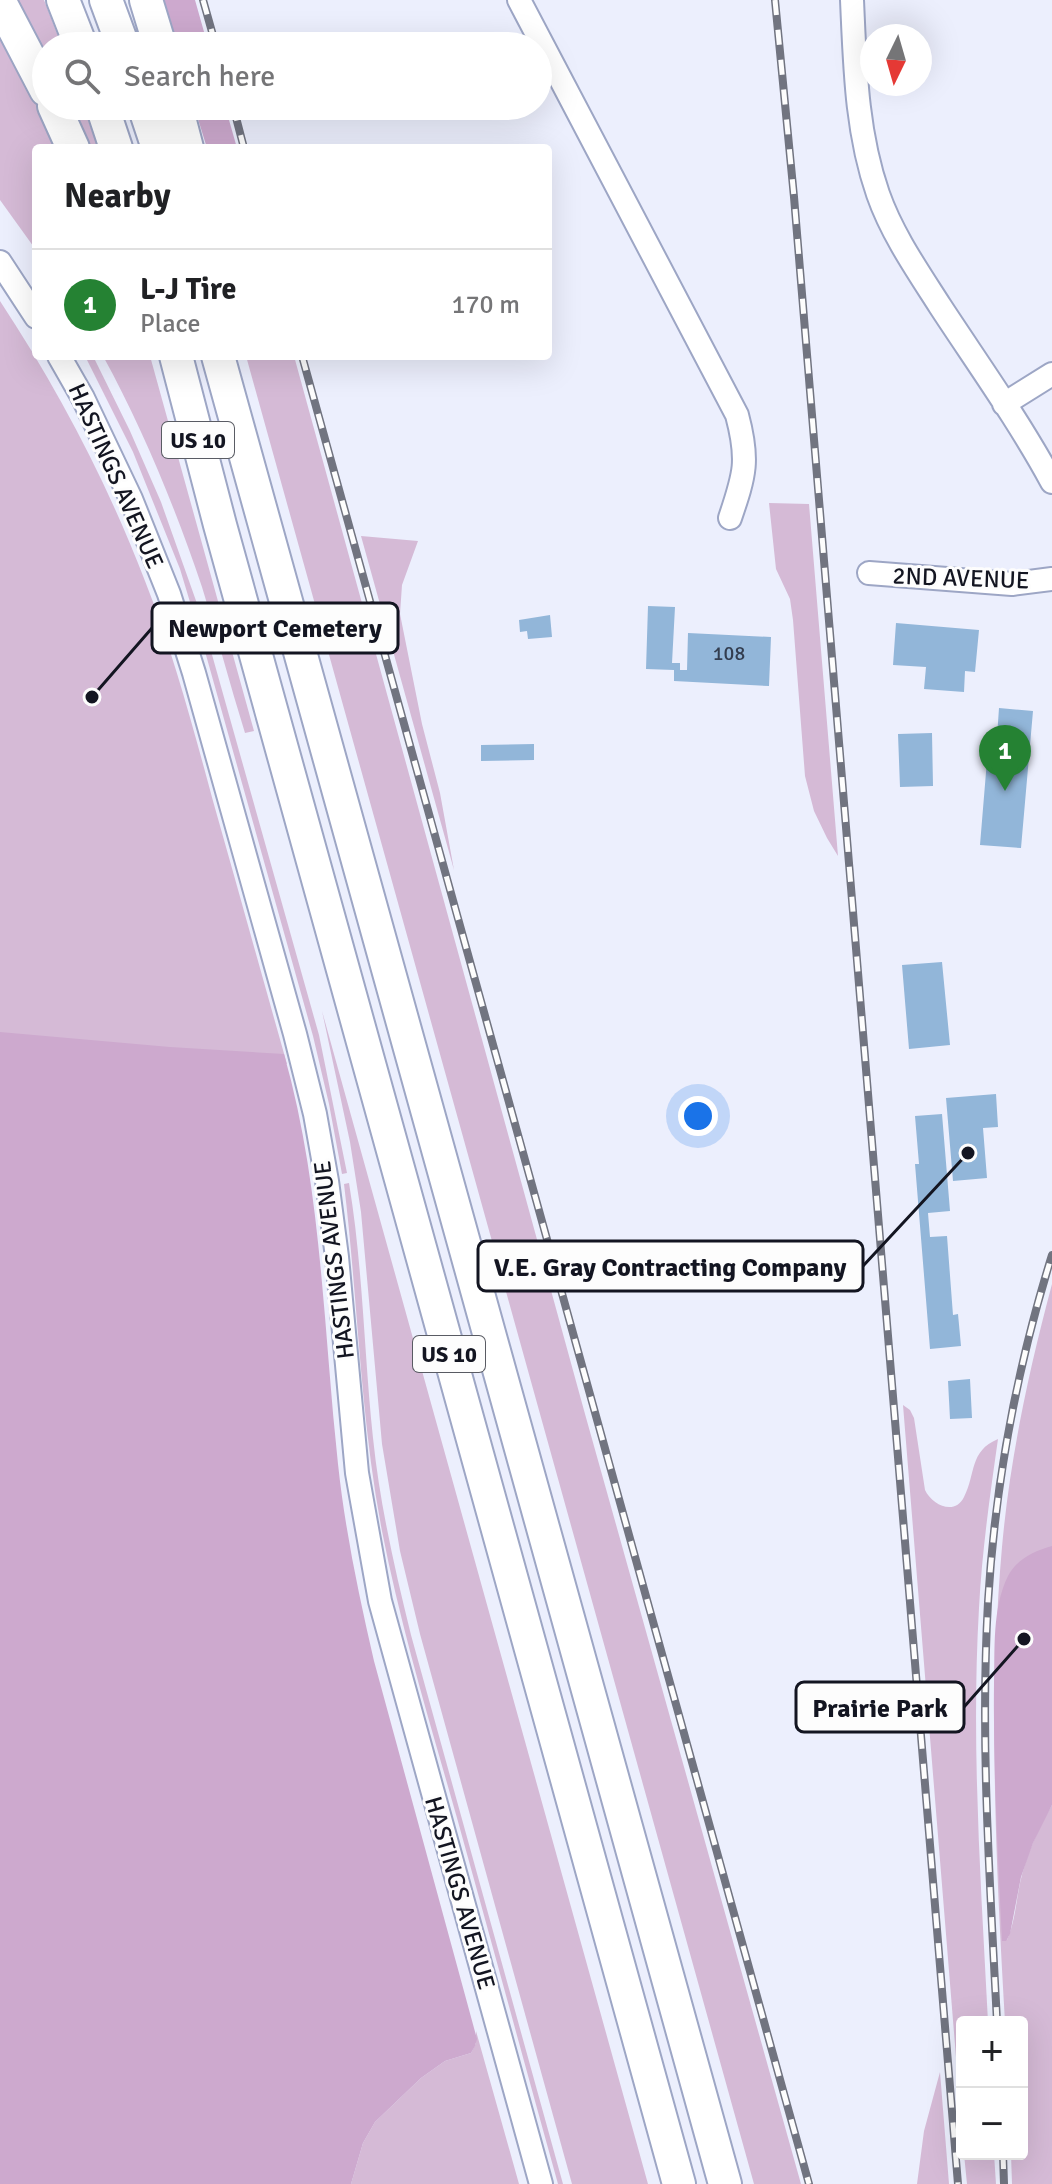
<!DOCTYPE html>
<html lang="en">
<head>
<meta charset="utf-8">
<style>
  :root { --surface:#fff; --page:#f2f2f2; --text:#202124; --muted:#757577; --line:#e0e0e0; --accent:#258233 }
  body { margin:0; font-family:Signika,sans-serif; background:var(--page); color:var(--text) }
  .controls { position:absolute; right:24px; bottom:24px; display:grid; overflow:hidden; border-radius:8px; box-shadow:0 8px 32px #0002 }
  .controls button { width:72px; height:72px; display:grid; place-items:center; padding:0; border:0; border-bottom:2px solid var(--line); background:var(--surface); color:var(--text); font:40px sans-serif }
  .compass { position:absolute; left:860px; top:24px; width:72px; height:72px; border-radius:50%; background:var(--surface); box-shadow:0 8px 32px #0002; rotate:185deg }
  .you { position:absolute; left:698px; top:1116px; width:28px; height:28px; margin:-20px; border:6px solid #fff; border-radius:50%; background:#1a73e8; box-shadow:0 0 0 12px #1a73e833 }
  .badge { display:grid; place-items:center; width:52px; height:52px; border-radius:50%; background:var(--accent); color:#fff; font-size:26px; font-weight:700 }
  .pin { position:absolute; translate:-50% -66px; filter:drop-shadow(0 2px 4px #0008) }
  .pin::after { content:''; position:absolute; top:42px; width:28px; height:24px; background:inherit; clip-path:polygon(0 0,100% 0,50% 100%) }
  .list { margin:0; padding:0; list-style:none }
  h2 { display:flex; justify-content:space-between; align-items:center; height:104px; margin:0; padding:0 32px; font-size:34px }
  h2 small { font-size:26px; font-weight:400; color:var(--muted) }
  .list li { display:grid; grid-template-columns:52px 1fr auto; gap:24px; align-items:center; box-sizing:border-box; height:112px; padding:0 32px; border-top:2px solid var(--line) }
  .list b { display:block; font-size:30px; white-space:nowrap }
  .list p { margin:0; font-size:26px; white-space:nowrap; color:var(--muted) }
  .list em { font-size:26px; font-style:normal; color:var(--muted) }
  .icon { flex:none; width:44px; height:44px; fill:none; stroke:currentColor; stroke-width:2; stroke-linecap:round; stroke-linejoin:round }
  .map { position:relative; flex:none; width:1052px; height:2184px; overflow:hidden }
  .search { position:absolute; background:var(--surface); box-shadow:0 8px 32px #0002; left:32px; top:32px; width:520px; height:88px; display:flex; align-items:center; gap:20px; box-sizing:border-box; padding:0 28px; border-radius:44px; color:var(--muted); font-size:30px }
  .panel { position:absolute; background:var(--surface); box-shadow:0 8px 32px #0002; left:32px; top:144px; width:520px; height:216px; border-radius:8px }
  .map>svg:first-child { display:block }
  .green { fill:#d5bad6 }
  .forest { fill:#cda9ce }
  .building { fill:#92b6d9 }
  .lines { fill:none; stroke-linecap:round; stroke-linejoin:round }
  .minor-casing { stroke:#9da6c5; stroke-width:26 }
  .highway-casing { stroke:#9da6c5; stroke-width:36 }
  .minor { stroke:#fff; stroke-width:22 }
  .highway { stroke:#fff; stroke-width:32 }
  .rail-casing { stroke:#717480; stroke-width:8 }
  .rail { stroke:#fdfdfd; stroke-width:5; stroke-dasharray:15; stroke-linecap:butt }
  .labels { text-anchor:middle; dominant-baseline:central; stroke-width:6; stroke-linejoin:round; paint-order:stroke }
  .number-label { font-size:20px; fill:#333d4f }
  .shield { fill:#fdfdfd; stroke:#595b63; stroke-width:2 }
  .shield-label { font-size:22px; font-weight:bold; fill:#131521 }
  .street-label { font-size:24px; fill:#131521; stroke:#fdfdfd }
  .leader { fill:none; stroke:#131521; stroke-width:3 }
  .callout-dot { fill:#131521; stroke:#fdfdfd; stroke-width:3 }
  .callout { fill:#fdfdfd; stroke:#131521; stroke-width:3 }
  .callout-label { font-size:26px; text-anchor:middle; font-weight:bold; fill:#131521 }
</style>
</head>
<body>
<div class="map">
<svg width="1052" height="2184" viewBox="0 0 1052 2184">
  <rect width="100%" height="100%" fill="#eceffd"/>
  <path class="green" d="M9 0H44L62 46H46V73Z
    M0 22 65 148H36V250L0 200Z
    M62 106H83L98 148H82Z
    M0 301C58 389 107 482 145 581 173 652 193 727 213 801 238 889 262 976 287 1064L0 1043Z
    M85 356H93L95 360 130 431 161 502 200 612 319 1035 347 1173 342 1174 329 1104 313 1036 206 655 180 569 133 452Z
    M103 356H150L254 731 245 733C230 685 217 635 202 587 175 507 143 429 103 356Z
    M246 356H294L585 1414 801 2184H754Z
    M769 503 809 504 838 856 827 838 814 811 805 776 793 620 790 599 776 569Z
    M361 536 418 541 402 585 400 614 422 724 440 793 454 870Z
    M322 1011 648 2184H572L420 1634 400 1551 382 1444 361 1212 350 1142Z
    M349 1183C363 1267 364 1353 373 1438 380 1505 395 1570 411 1635L563 2184H558C524 2062 491 1940 457 1818 430 1723 401 1628 382 1531 360 1417 358 1299 344 1184Z
    M1052 1284V1797L1022 1861 1007 1940C1015 1922 1016 1902 1020 1883 1026 1856 1038 1828 1052 1805V2184H1012L1011 2154H1022V2022H1005C996 1865 988 1704 1002 1547 1010 1458 1029 1370 1052 1284Z
    M903 1405 910 1410 914 1418 925 1490C932 1505 955 1516 964 1497 976 1474 969 1451 998 1439 990 1495 982 1551 979 1608 971 1746 981 1884 988 2022H962V2131Z
    M476 2031 519 2184H351L363 2143 375 2122 421 2078 445 2061 471 2053 476 2043Z
    M940 2072 949 2184H917L924 2131Z
    M964 2154H994L996 2184H967Z"/>
  <path class="forest" d="M163 0H195L208 46H176Z
    M194 106H225L237 148H207Z
    M0 1032 170 1047 284 1054C322 1188 323 1326 338 1464 345 1530 359 1596 374 1661L477 2039 475 2046 471 2053 445 2061 421 2078 375 2122 363 2143 351 2184H0Z
    M1052 1546V1805L1033 1843 1021 1877 1010 1934 1006 1941H1002C998 1856 993 1770 994 1684 995 1650 992 1608 1008 1576 1017 1559 1034 1551 1052 1546Z"/>
  <path class="building" d="M648 606 675 607 672 663H680V670H687L688 633 771 637 769 686 674 681V670L646 669Z
    M550 615 552 637 528 639 527 631 520 632 519 620Z
    M896 623 979 630 975 672 965 671 964 692 924 689 926 667 893 665Z
    M999 708 1033 711 1021 848 980 845 989 736 997 737Z
    M932 733 933 786 900 787 898 734Z
    M534 744V760L481 761V745Z
    M942 962 950 1045 909 1049 902 965Z
    M996 1094 998 1127 983 1128 987 1178 953 1181 946 1098Z
    M942 1114 950 1211 928 1213 930 1237 947 1236 953 1315 958 1314 961 1346 930 1349 915 1164H919L915 1116Z
    M970 1379 972 1418 950 1419 948 1381Z"/>
  <g class="lines">
    <g class="minor-casing">
      <path id="minor" d="M519 0 737 415C749 460 745 474 730 518
        M852 0C855 65 856 131 878 194 892 234 917 270 940 306 978 364 1019 421 1052 482
        M0 262 36 317
        M59 356 83 398 131 499 169 594 194 673 295 1034 315 1114 327 1181 337 1257 357 1473 380 1601 541 2184
        M1004 404 1052 374
        M869 573 1012 584 1052 579"/>
    </g>
    <g class="highway-casing">
      <path id="highway" d="M63 0 81 46
        M106 0 123 46
        M146 0 160 46
        M0 2 46 90
        M54 106 73 148
        M102 106 116 148
        M144 106 158 148
        M176 106 187 148
        M176 356 220 525 679 2184
        M218 356 725 2184"/>
    </g>
    <use href="#minor" class="minor"/>
    <use href="#highway" class="highway"/>
    <g class="rail-casing">
      <path id="rail" d="M203 0 216 46
        M775 0 794 197 958 2184
        M233 106 244 148
        M302 356 809 2184
        M997 2022C990 1882 980 1742 988 1602 995 1485 1017 1367 1052 1255
        M1003 2154 1004 2184"/>
    </g>
    <use href="#rail" class="rail"/>
  </g>
  <g class="labels">
    <g class="number-label">
      <text x="729" y="653">108</text>
    </g>
    <g class="shield">
      <rect x="162" y="422" width="72" height="36" rx="6"/>
      <rect x="413" y="1336" width="72" height="36" rx="6"/>
    </g>
    <g class="shield-label">
      <text x="198" y="440">US 10</text>
      <text x="449" y="1354">US 10</text>
    </g>
    <g class="street-label">
      <text transform="translate(116 476) rotate(66)">HASTINGS AVENUE</text>
      <text transform="translate(961 578) rotate(2)">2ND AVENUE</text>
      <text transform="translate(334 1260) rotate(-97)">HASTINGS AVENUE</text>
      <text transform="translate(460 1893) rotate(74)">HASTINGS AVENUE</text>
    </g>
  </g>
  <path class="leader" d="M92 697L152 628M968 1153L863 1266M1024 1639L964 1707"/>
  <g class="callout-dot">
    <circle cx="92" cy="697" r="8"/>
    <circle cx="968" cy="1153" r="8"/>
    <circle cx="1024" cy="1639" r="8"/>
  </g>
  <g class="callout">
    <rect x="152" y="603" width="246" height="50" rx="8"/>
    <rect x="478" y="1241" width="385" height="50" rx="8"/>
    <rect x="796" y="1682" width="168" height="50" rx="8"/>
  </g>
  <g class="callout-label">
    <text x="275" y="637">Newport Cemetery</text>
    <text x="670" y="1276">V.E. Gray Contracting Company</text>
    <text x="880" y="1717">Prairie Park</text>
  </g>
</svg>
<div class="controls">
<button>+</button>
<button>−</button>
</div>
<svg class="compass" viewBox="-18 -18 36 36"><path d="M0-13l5 13h-10z" fill="#e53935"/><path d="M0 13l5-13h-10z" fill="#757577"/></svg>
<div class="you"></div>
<div class="pin badge" style="left:1005px;top:791px">1</div>
<div class="search"><svg class="icon" aria-label="search" viewBox="0 0 24 24"><circle cx="10" cy="10" r="6"/><path d="M15 15l6 6"/></svg>Search here</div>
<section class="panel">
<h2>Nearby<small></small></h2>
<ul class="list">
<li><span class="badge">1</span><div><b>L-J Tire</b><p>Place</p></div><em>170 m</em></li>
</ul>
</section>
</div>
</body>
</html>
